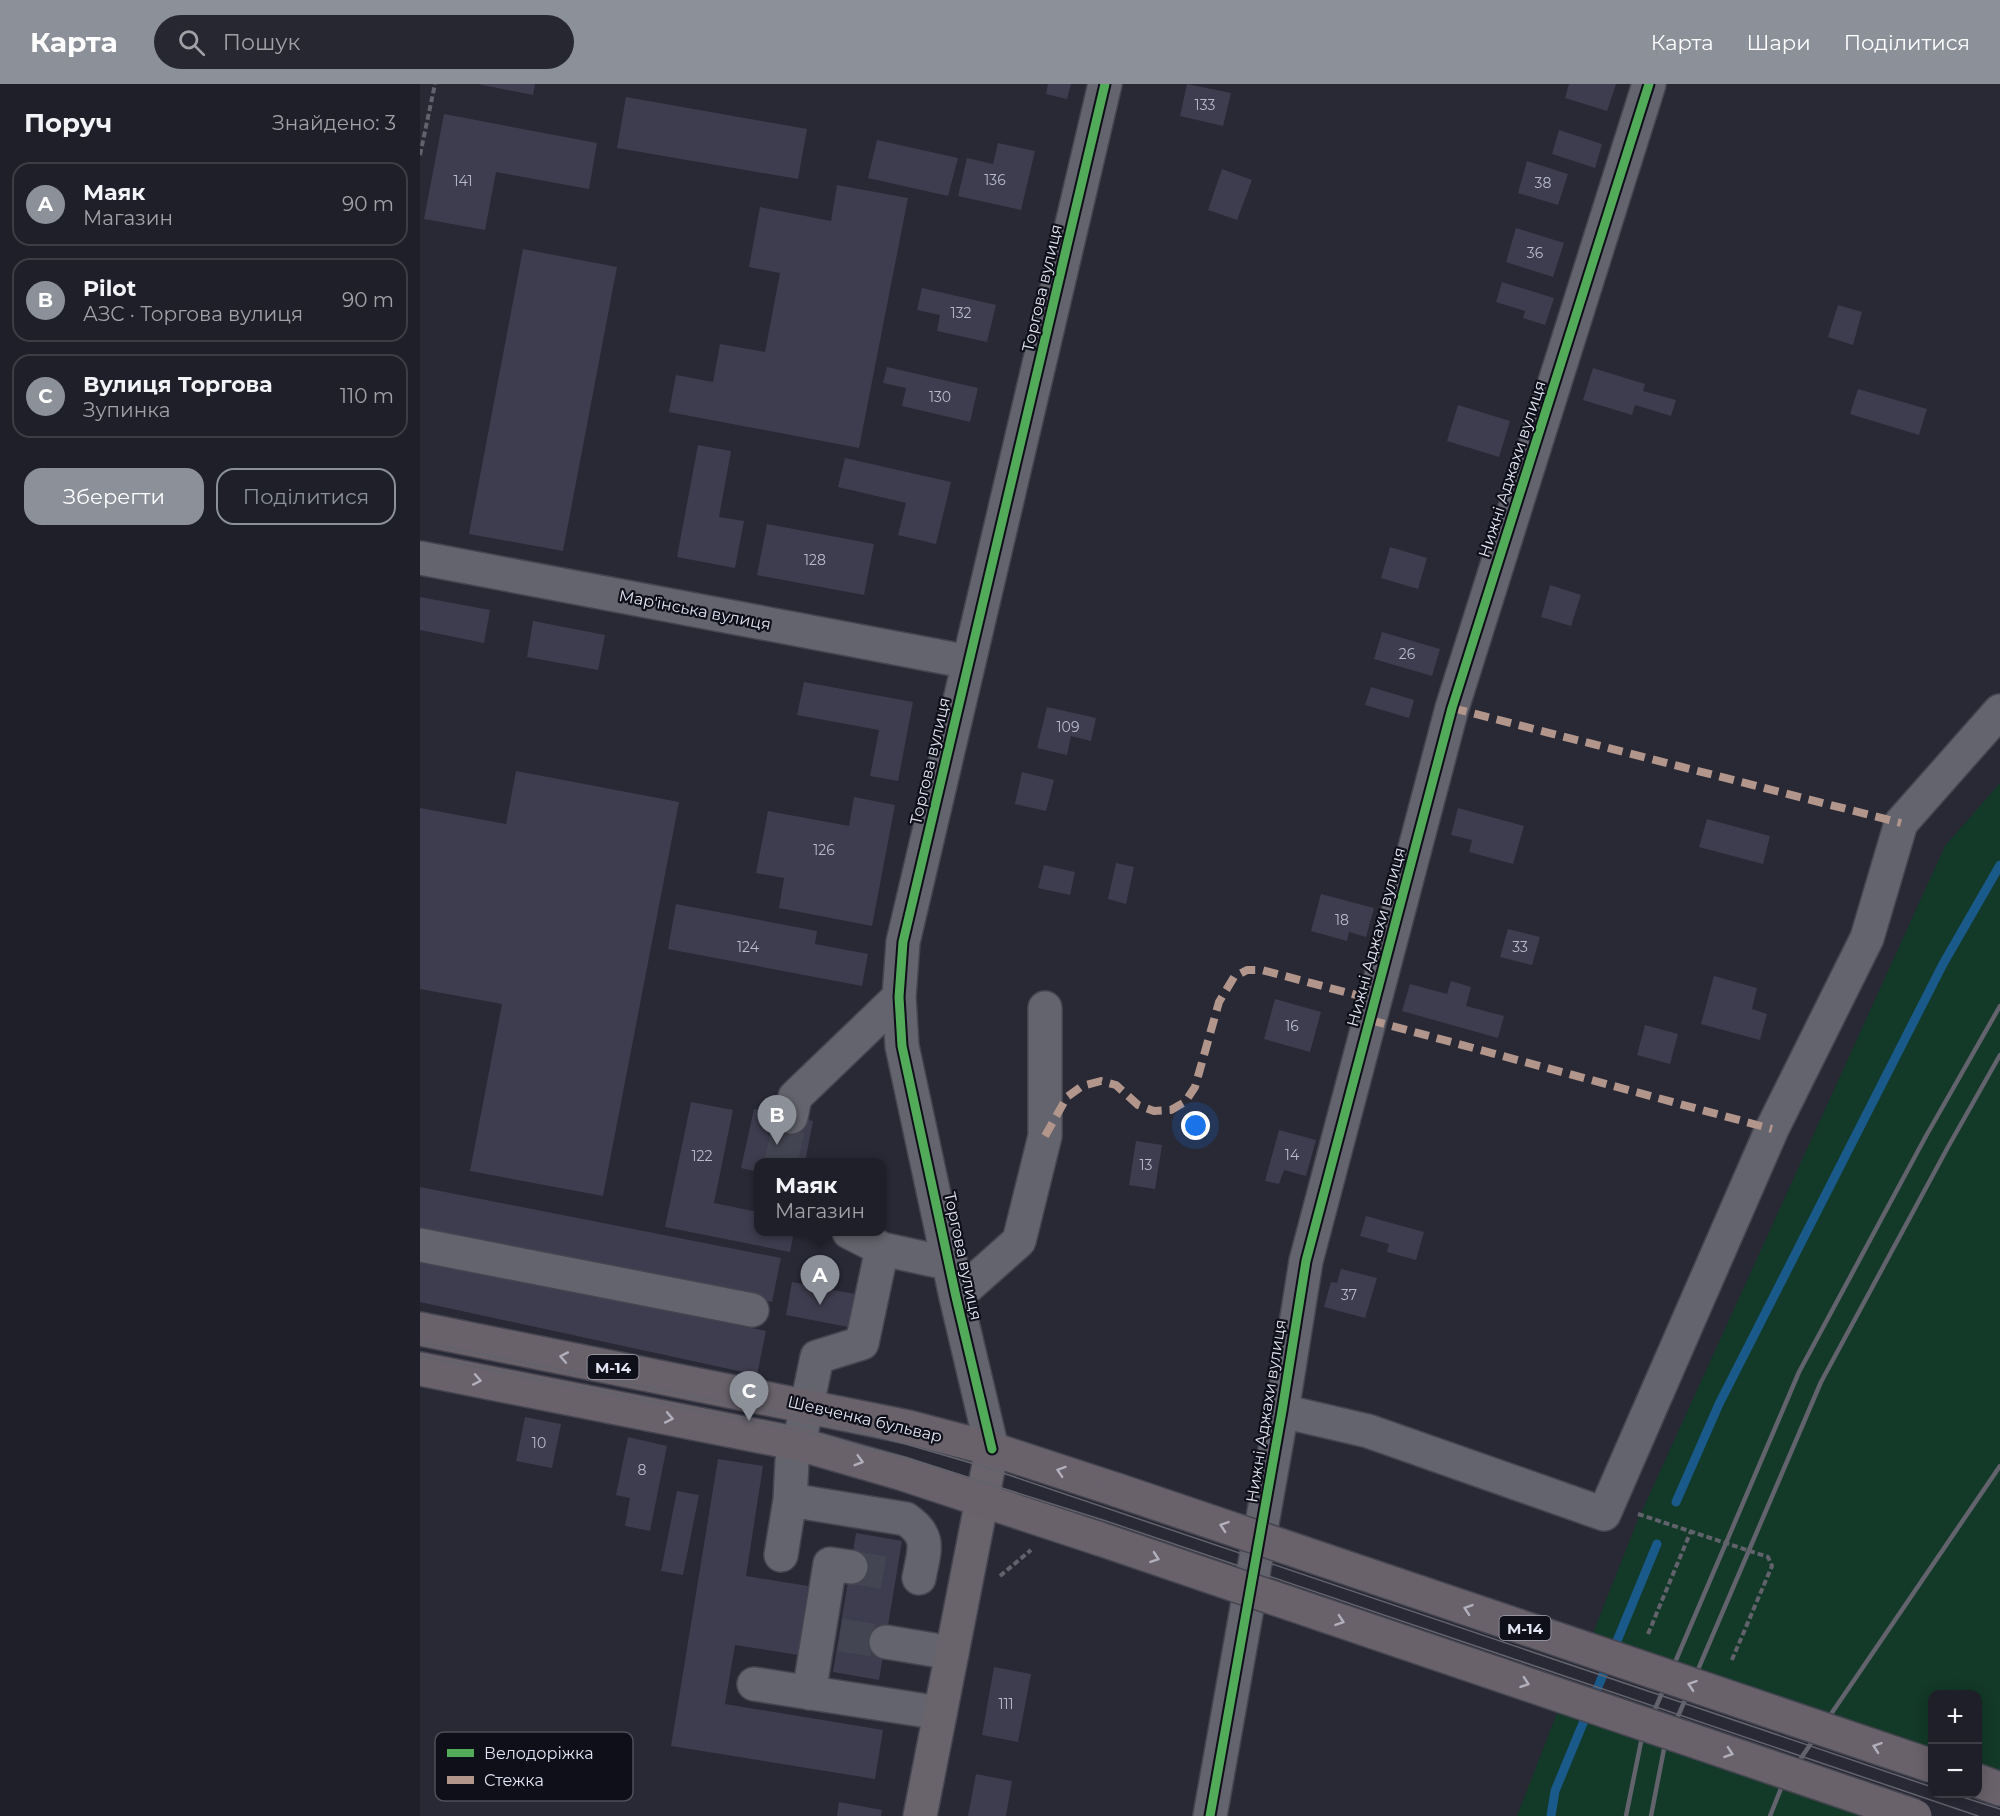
<!DOCTYPE html>
<html lang="uk">
<head>
<meta charset="utf-8">
<style>
  :root { --surface:#1e1f28; --page:#262730; --text:#f1f3f6; --muted:#a1a2a8; --line:#3c3d45; --accent:#8c9099 }
  body { margin:0; font-family:Montserrat,sans-serif; background:var(--page); color:var(--text) }
  .controls { position:absolute; right:18px; bottom:18px; display:grid; overflow:hidden; border-radius:12px; box-shadow:0 3px 15px #0003 }
  .controls button { width:54px; height:54px; display:grid; place-items:center; padding:0; border:0; border-bottom:2px solid var(--line); background:var(--surface); color:var(--text); font:30px sans-serif }
  .you { position:absolute; left:776px; top:1042px; width:21px; height:21px; margin:-15px; border:4px solid #fff; border-radius:50%; background:#1a73e8; box-shadow:0 0 0 9px #1a73e833 }
  .badge { display:grid; place-items:center; width:39px; height:39px; border-radius:50%; background:var(--accent); color:#fff; font-size:20px; font-weight:700 }
  .pin { position:absolute; translate:-50% -50px; filter:drop-shadow(0 2px 3px #0008) }
  .pin::after { content:''; position:absolute; top:32px; width:21px; height:18px; background:inherit; clip-path:polygon(0 0,100% 0,50% 100%) }
  .popup { position:absolute; left:334px; top:1074px; width:132px; height:78px; box-sizing:border-box; display:grid; place-content:center; border-radius:12px; background:var(--surface); filter:drop-shadow(0 2px 4px #0005); font-size:20px; white-space:nowrap; color:var(--muted) }
  .popup b { font-size:22px; color:var(--text) }
  .popup::after { content:''; position:absolute; left:50%; top:100%; margin-left:-12px; border:12px solid transparent; border-top-color:var(--surface) }
  .list { margin:0; padding:0; list-style:none }
  h2 { display:flex; justify-content:space-between; align-items:center; height:78px; margin:0; padding:0 24px; font-size:26px }
  h2 small { font-size:20px; font-weight:400; color:var(--muted) }
  .list li { display:grid; grid-template-columns:39px 1fr auto; gap:18px; align-items:center; box-sizing:border-box; height:84px; margin:0 12px 12px; padding:0 12px; border:2px solid var(--line); border-radius:18px }
  .list b { display:block; font-size:22px; white-space:nowrap }
  .list p { margin:0; font-size:20px; white-space:nowrap; color:var(--muted) }
  .list em { font-size:20px; font-style:normal; color:var(--muted) }
  .actions { display:flex; gap:12px; padding:18px 24px }
  .actions a { flex:1; padding:14px 0; border:2px solid var(--accent); border-radius:18px; text-align:center; font-size:21px; color:var(--accent) }
  .actions .main { background:var(--accent); color:#fff }
  .icon { flex:none; width:33px; height:33px; fill:none; stroke:currentColor; stroke-width:2; stroke-linecap:round; stroke-linejoin:round }
  .map { position:relative; flex:none; width:1580px; height:1732px; overflow:hidden }
  header { display:flex; align-items:center; gap:36px; box-sizing:border-box; height:84px; padding:0 30px; background:var(--accent); color:#fff }
  header strong { font-size:28px }
  nav { display:flex; gap:33px; margin-inline-start:auto; font-size:21px }
  .search { width:420px; height:54px; background:var(--page); display:flex; align-items:center; gap:15px; box-sizing:border-box; padding:0 21px; border-radius:33px; color:var(--muted); font-size:22px }
  main { display:flex }
  aside { flex:1; background:var(--surface) }
  .map>svg:first-child { display:block }
  .grass { fill:#133928 }
  .lines { fill:none; stroke-linecap:round; stroke-linejoin:round }
  .stream { stroke:#195a8b; stroke-width:9 }
  .building { fill:#3d3d4f }
  .minor-tunnel { stroke:#444552; stroke-width:33; stroke-dasharray:33 16; stroke-linecap:butt }
  .minor-casing { stroke:#444550; stroke-width:36 }
  .major-casing { stroke:#444550; stroke-width:36 }
  .highway-casing { stroke:#444550; stroke-width:36 }
  .path { stroke:#61626b; stroke-width:4; stroke-dasharray:6 3; stroke-linecap:butt }
  .minor { stroke:#63646d; stroke-width:33 }
  .major { stroke:#69636c; stroke-width:33 }
  .highway { stroke:#69626b; stroke-width:33 }
  .tram { stroke:#62636c; stroke-width:1.5 }
  .rail { stroke:#62636c; stroke-width:4.5 }
  .highway-bridge-casing { stroke:#444550; stroke-width:36; stroke-linecap:butt }
  .highway-bridge { stroke:#69626b; stroke-width:33 }
  .quiet { stroke:#b2968c; stroke-width:8; stroke-dasharray:15 8; stroke-linecap:butt }
  .cycleway-casing { stroke:#0e0f18; stroke-width:13 }
  .cycleway { stroke:#51ab58; stroke-width:9 }
  .oneway { stroke:#b2b0bd }
  .labels { text-anchor:middle; dominant-baseline:central; stroke-width:4.5; stroke-linejoin:round; paint-order:stroke }
  .number-label { font-size:14px; fill:#b9baca }
  .shield { fill:#0e0f18; stroke:#a2a4b1; stroke-width:1.5 }
  .shield-label { font-size:15px; font-weight:bold; fill:#e2e4f3 }
  .street-label { font-size:16px; fill:#e2e4f3; stroke:#0e0f18 }
  .key { fill:#0e0f18; stroke:#4e4f5a; stroke-width:1.5 }
  .key-label { font-size:16px; fill:#e2e4f3 }
</style>
</head>
<body>
<header>
<strong>Карта</strong>
<div class="search"><svg class="icon" aria-label="search" viewBox="0 0 24 24"><circle cx="10" cy="10" r="6"/><path d="M15 15l6 6"/></svg>Пошук</div>
<nav><a>Карта</a><a>Шари</a><a>Поділитися</a></nav>
</header>
<main>
<aside>
<h2>Поруч<small>Знайдено: 3</small></h2>
<ul class="list">
<li><span class="badge">A</span><div><b>Маяк</b><p>Магазин</p></div><em>90 m</em></li>
<li><span class="badge">B</span><div><b>Pilot</b><p>АЗС · Торгова вулиця</p></div><em>90 m</em></li>
<li><span class="badge">C</span><div><b>Вулиця Торгова</b><p>Зупинка</p></div><em>110 m</em></li>
</ul>
<div class="actions"><a class="main">Зберегти</a><a>Поділитися</a></div>
</aside>
<div class="map">
<svg width="1580" height="1732" viewBox="0 0 1580 1732">
  <rect width="100%" height="100%" fill="#282935"/>
  <path class="grass" d="M1580 699V1693L1558 1685V1610H1512V1669L1171 1554 1217 1438 1525 762Z
    M1139 1624 1459 1732H1097Z"/>
  <g class="lines">
    <path class="stream" d="M1256 1418 1299 1320 1523 880 1580 781
      M1131 1732 1135 1707 1237 1460"/>
  </g>
  <path class="building" d="M58 0H115L113 11Z
    M628 0H651L647 15 626 10Z
    M767 0 811 9 803 42 760 32Z
    M1149 0H1196L1187 27 1145 14Z
    M206 13 387 45 378 95 197 64Z
    M24 30 177 59 169 105 76 88 65 146 4 135Z
    M1139 46 1182 60 1175 84 1132 70Z
    M457 56 538 74 528 112 448 94Z
    M578 59 615 67 601 126 538 112 547 74 573 80Z
    M1107 77 1148 90 1138 121 1098 109Z
    M802 85 832 96 817 136 788 126Z
    M417 101 488 114 439 364 249 328 256 291 293 298 300 260 345 268 360 189 329 183 340 123 411 137Z
    M1096 144 1144 159 1133 193 1086 178Z
    M103 165 197 183 143 467 49 450Z
    M1082 198 1134 214 1125 241 1103 234 1105 227 1076 218Z
    M502 204 576 221 567 258 517 247 520 231 497 226Z
    M1418 221 1442 228 1433 261 1408 253Z
    M467 283 558 304 550 338 482 322 486 304 463 299Z
    M1173 284 1225 300 1223 307 1256 316 1251 332 1215 321 1212 331 1163 316Z
    M1438 305 1507 325 1499 351 1430 330Z
    M1038 321 1090 337 1079 373 1027 357Z
    M278 361 311 367 299 433 324 437 315 484 257 473Z
    M425 374 531 398 516 460 478 451 486 419 418 403Z
    M347 440 454 460 444 511 337 491Z
    M970 463 1007 474 998 505 961 494Z
    M1130 501 1161 511 1151 542 1121 533Z
    M0 513 70 526 64 559 0 546Z
    M113 537 185 551 178 586 107 573Z
    M962 548 1020 565 1012 592 954 575Z
    M384 598 493 618 478 697 450 692 459 646 377 631Z
    M951 603 994 616 989 634 945 621Z
    M627 623 676 634 671 657 651 652 647 671 617 664Z
    M96 687 259 718 183 1112 50 1087 82 920 0 905V724L86 740Z
    M602 688 634 696 626 727 595 720Z
    M434 713 475 721 452 842 359 824 364 794 336 789 348 727 429 742Z
    M1038 724 1104 742 1093 780 1049 768 1052 756 1031 751Z
    M1287 735 1350 752 1343 780 1279 763Z
    M696 779 714 783 706 820 688 815Z
    M624 781 655 788 650 811 618 804Z
    M901 810 954 824 946 853 929 848 927 857 891 847Z
    M256 820 397 847 395 860 448 870 442 902 248 865Z
    M1088 845 1120 853 1112 881 1080 873Z
    M1294 892 1337 904 1332 925 1347 930 1340 956 1281 940Z
    M1031 897 1051 903 1046 922 1084 932 1078 954 982 927 990 900 1027 910Z
    M855 915 901 928 890 968 844 955Z
    M1225 941 1258 950 1250 980 1217 971Z
    M271 1018 313 1026 294 1119 338 1128V1148H374L370 1168 245 1143Z
    M334 1025 393 1037 385 1078H338V1088L321 1084Z
    M859 1046 896 1056 886 1092 864 1086 859 1100 845 1097Z
    M716 1057 742 1061 735 1105 709 1101Z
    M0 1103 361 1174 352 1218 0 1149Z
    M946 1132 1004 1148 996 1176 967 1168 969 1160 940 1152Z
    M0 1176 346 1247 337 1291 0 1218Z
    M921 1185 957 1194 945 1234 904 1223 911 1198 917 1199Z
    M372 1198 435 1210 428 1243 366 1231Z
    M105 1333 141 1340 132 1384 96 1377Z
    M208 1353 247 1362 230 1447 205 1442 210 1414 196 1411Z
    M298 1375 343 1382 326 1492 388 1502 378 1571 315 1561 305 1620 463 1646 455 1695 251 1662Z
    M257 1407 279 1411 263 1491 241 1487Z
    M436 1449 482 1457 459 1596 413 1588Z
    M574 1583 611 1590 598 1658 562 1651Z
    M556 1690 592 1697 586 1732H548Z
    M419 1718 462 1726 461 1732H417Z"/>
  <g class="lines">
    <path class="minor-tunnel" d="M361 1078 371 1033
      M431 1483 477 1491
      M420 1551 466 1558"/>
    <g class="minor-casing">
      <path id="minor" d="M0 474 549 578
        M371 1033 375 1013 479 913
        M429 1148 462 1165 531 1180
        M0 1161 332 1226
        M536 1213 599 1157 625 1052V924
        M862 1327 948 1347 1184 1430 1352 1045 1447 854 1481 739 1580 627
        M572 1365 536 1213 482 962 479 913 483 858 685 0
        M370 1416 486 1435C512 1453 504 1466 499 1494
        M361 1471 370 1416 372 1377 379 1360 397 1273 442 1259 462 1165
        M466 1558 532 1569
        M334 1600 520 1629
        M389 1609 410 1480 431 1483
        M790 1732 862 1327 886 1177 1032 624 1229 0"/>
    </g>
    <g class="major-casing">
      <path id="major" d="M500 1732 572 1365"/>
    </g>
    <g class="highway-casing">
      <path id="highway" d="M0 1245 488 1343 572 1365 697 1406
        M0 1285 379 1360 483 1390 680 1455
        M1558 1697 1580 1705"/>
    </g>
    <path class="path" d="M0 71 15 0
      M1218 1430 1348 1473 1352 1482 1311 1578
      M580 1492 611 1466
      M1228 1550 1271 1447"/>
    <use href="#minor" class="minor"/>
    <use href="#major" class="major"/>
    <use href="#highway" class="highway"/>
    <path class="tram" d="M0 1258 384 1334 486 1360 568 1384 1512 1703
      M0 1272 381 1347 484 1373 686 1437 1558 1732
      M1533 1710 1580 1725"/>
    <path class="rail" d="M1206 1732 1221 1658 1379 1288 1506 1052 1580 922
      M1231 1732 1244 1665 1401 1298 1528 1063 1580 971
      M1350 1732 1362 1702 1580 1382"/>
    <g class="highway-bridge-casing">
      <path id="highway-bridge" d="M697 1406 1512 1682
        M680 1455 1495 1732"/>
    </g>
    <use href="#highway-bridge" class="highway-bridge"/>
    <path class="quiet" d="M1032 624 1481 739
      M950 936 1352 1045
      M625 1052 647 1013 662 1002 681 997 696 1001 718 1021 734 1027 751 1026 765 1018 775 1003 799 918 814 893 827 886H842L955 916"/>
    <g class="cycleway-casing">
      <path id="cycleway" d="M572 1365 536 1213 482 962 479 913 483 858 685 0
        M790 1732 862 1327 886 1177 1032 624 1229 0"/>
    </g>
    <use href="#cycleway" class="cycleway"/>
  </g>
  <defs><path id="oneway-chevron" d="M-2-3.5L2.5 0L-2 3.5" fill="none" stroke-width="1.6" stroke-linecap="round" stroke-linejoin="round" transform="scale(1.5)"/></defs>
  <g class="oneway">
    <use href="#oneway-chevron" transform="translate(144 1273) rotate(-169)"/>
    <use href="#oneway-chevron" transform="translate(57 1296) rotate(11)"/>
    <use href="#oneway-chevron" transform="translate(249 1334) rotate(11)"/>
    <use href="#oneway-chevron" transform="translate(439 1377) rotate(16)"/>
    <use href="#oneway-chevron" transform="translate(641 1387) rotate(-162)"/>
    <use href="#oneway-chevron" transform="translate(804 1442) rotate(-161)"/>
    <use href="#oneway-chevron" transform="translate(735 1474) rotate(19)"/>
    <use href="#oneway-chevron" transform="translate(1048 1525) rotate(-161)"/>
    <use href="#oneway-chevron" transform="translate(920 1537) rotate(19)"/>
    <use href="#oneway-chevron" transform="translate(1105 1599) rotate(19)"/>
    <use href="#oneway-chevron" transform="translate(1272 1601) rotate(-161)"/>
    <use href="#oneway-chevron" transform="translate(1457 1663) rotate(-161)"/>
    <use href="#oneway-chevron" transform="translate(1309 1669) rotate(19)"/>
  </g>
  <g class="labels">
    <g class="number-label">
      <text x="785" y="21">133</text>
      <text x="575" y="96">136</text>
      <text x="43" y="97">141</text>
      <text x="1123" y="99">38</text>
      <text x="1115" y="169">36</text>
      <text x="541" y="229">132</text>
      <text x="520" y="313">130</text>
      <text x="395" y="476">128</text>
      <text x="987" y="570">26</text>
      <text x="648" y="643">109</text>
      <text x="404" y="766">126</text>
      <text x="922" y="836">18</text>
      <text x="328" y="863">124</text>
      <text x="1100" y="863">33</text>
      <text x="872" y="942">16</text>
      <text x="872" y="1071">14</text>
      <text x="282" y="1072">122</text>
      <text x="726" y="1081">13</text>
      <text x="929" y="1211">37</text>
      <text x="119" y="1359">10</text>
      <text x="222" y="1386">8</text>
      <text x="586" y="1620">111</text>
    </g>
    <g class="shield">
      <rect x="167.5" y="1271" width="51" height="24" rx="4.5"/>
      <rect x="1079.5" y="1532" width="51" height="24" rx="4.5"/>
    </g>
    <g class="shield-label">
      <text x="193" y="1283">М-14</text>
      <text x="1105" y="1544">М-14</text>
    </g>
    <g class="street-label">
      <text transform="translate(622 204) rotate(-77)">Торгова вулиця</text>
      <text transform="translate(1092 385) rotate(-72)">Нижні Аджахи вулиця</text>
      <text transform="translate(275 526) rotate(11)">Мар'їнська вулиця</text>
      <text transform="translate(510 677) rotate(-77)">Торгова вулиця</text>
      <text transform="translate(956 853) rotate(-75)">Нижні Аджахи вулиця</text>
      <text transform="translate(543 1172) rotate(78)">Торгова вулиця</text>
      <text transform="translate(846 1327) rotate(-81)">Нижні Аджахи вулиця</text>
      <text transform="translate(445 1335) rotate(13)">Шевченка бульвар</text>
    </g>
  </g>
  <rect x="15" y="1648" width="198" height="69" rx="9" class="key"/>
  <rect x="27" y="1665" width="27" height="8" fill="#51ab58"/>
  <rect x="27" y="1692" width="27" height="8" fill="#b2968c"/>
  <g class="key-label">
    <text x="64" y="1675">Велодоріжка</text>
    <text x="64" y="1702">Стежка</text>
  </g>
</svg>
<div class="controls">
<button>+</button>
<button>−</button>
</div>
<div class="you"></div>
<div class="pin badge" style="left:400px;top:1221px">A</div>
<div class="popup"><b>Маяк</b>Магазин</div>
<div class="pin badge" style="left:357px;top:1061px">B</div>
<div class="pin badge" style="left:329px;top:1337px">C</div>
</div>
</main>
</body>
</html>
